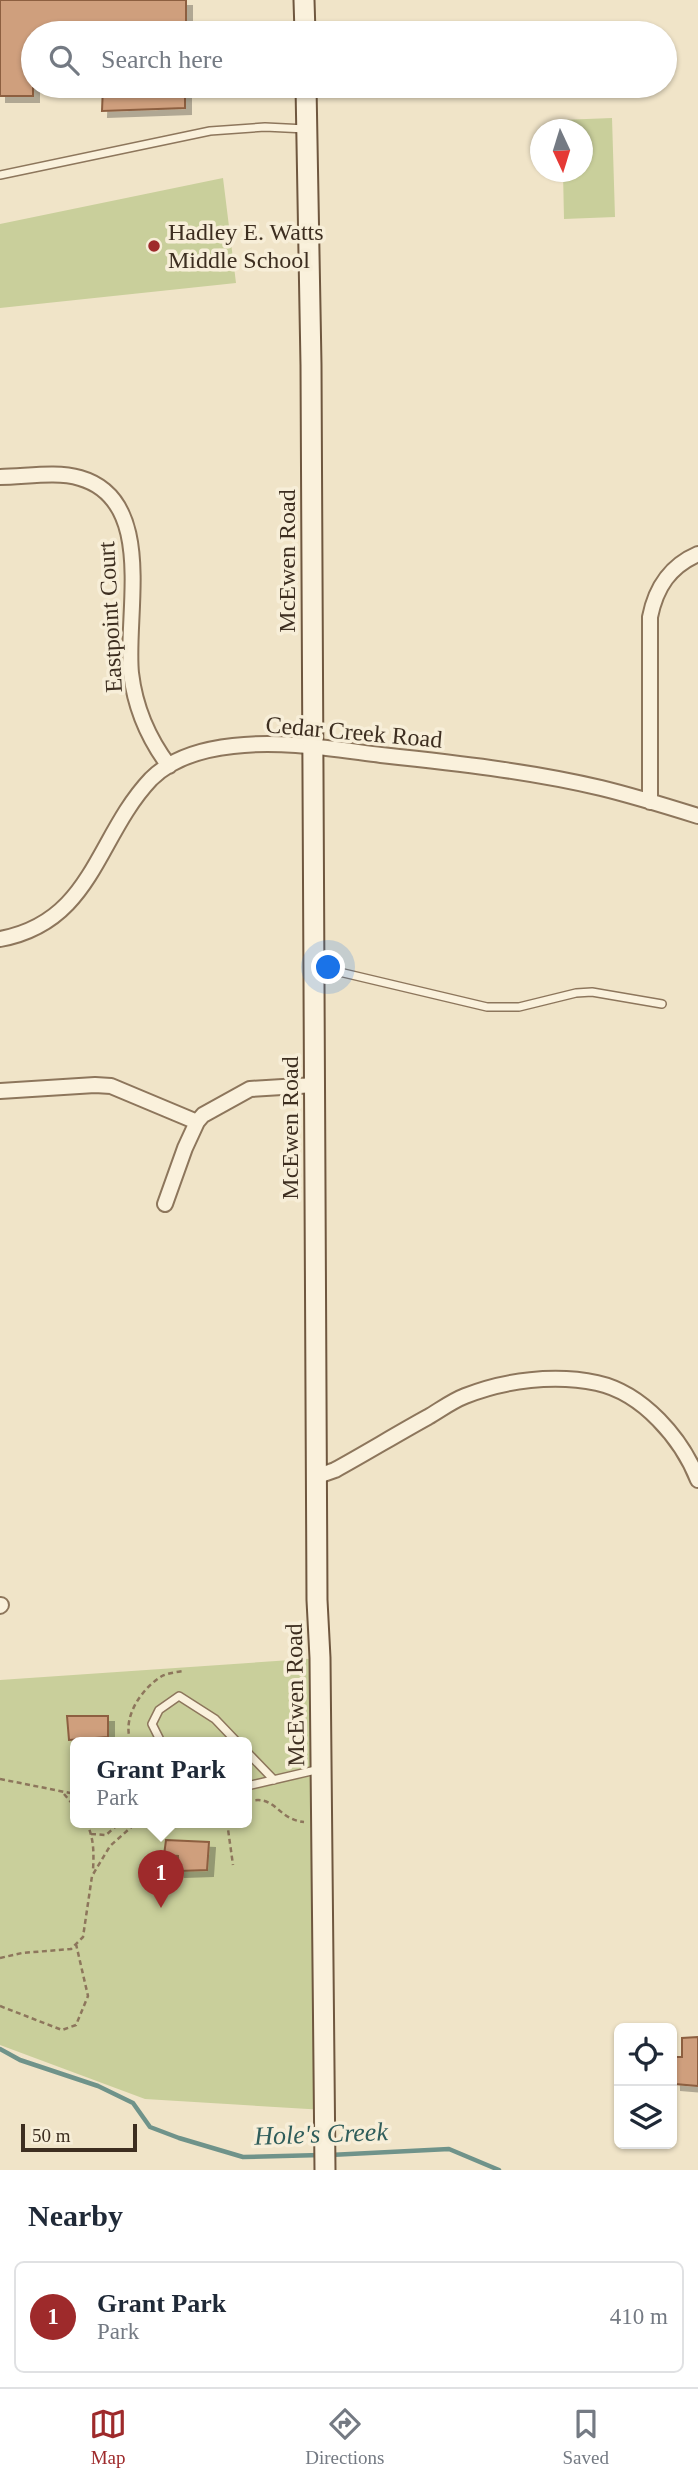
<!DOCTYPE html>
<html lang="en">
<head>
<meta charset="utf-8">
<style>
  :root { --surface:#fff; --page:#f2f2f3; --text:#1f2937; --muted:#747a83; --line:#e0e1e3; --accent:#9e2a2b }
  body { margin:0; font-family:"Times New Roman",serif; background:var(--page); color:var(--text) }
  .controls { position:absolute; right:21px; bottom:21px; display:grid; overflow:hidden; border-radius:10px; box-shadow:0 2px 5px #0004 }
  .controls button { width:63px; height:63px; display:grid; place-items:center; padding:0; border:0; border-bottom:2px solid var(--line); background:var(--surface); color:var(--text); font:35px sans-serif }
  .compass { position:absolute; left:530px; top:119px; width:63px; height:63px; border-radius:50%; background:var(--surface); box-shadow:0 2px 5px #0004; rotate:176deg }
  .scale { position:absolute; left:21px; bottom:18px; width:116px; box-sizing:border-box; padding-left:7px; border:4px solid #3d2e20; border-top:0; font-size:19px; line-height:24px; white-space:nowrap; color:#3d2e20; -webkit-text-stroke:5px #f7eed8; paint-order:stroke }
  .you { position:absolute; left:329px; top:968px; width:24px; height:24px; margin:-18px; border:5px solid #fff; border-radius:50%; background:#1a73e8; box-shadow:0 0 0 10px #1a73e833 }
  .badge { display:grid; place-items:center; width:46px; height:46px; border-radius:50%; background:var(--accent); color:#fff; font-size:23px; font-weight:700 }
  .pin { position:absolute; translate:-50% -58px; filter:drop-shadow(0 2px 4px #0008) }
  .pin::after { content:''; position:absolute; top:37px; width:24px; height:21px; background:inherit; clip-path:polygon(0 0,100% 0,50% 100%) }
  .popup { position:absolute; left:70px; top:1737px; width:182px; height:91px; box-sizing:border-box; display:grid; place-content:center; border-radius:10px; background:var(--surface); filter:drop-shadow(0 2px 5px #0005); font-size:23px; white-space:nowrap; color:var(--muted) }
  .popup b { font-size:26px; color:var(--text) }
  .popup::after { content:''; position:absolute; left:50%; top:100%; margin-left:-14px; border:14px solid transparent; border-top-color:var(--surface) }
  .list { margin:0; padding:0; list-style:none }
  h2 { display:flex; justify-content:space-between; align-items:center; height:91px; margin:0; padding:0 28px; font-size:30px }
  h2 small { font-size:23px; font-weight:400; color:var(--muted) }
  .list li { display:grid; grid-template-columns:46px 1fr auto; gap:21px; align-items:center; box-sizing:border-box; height:112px; margin:0 14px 14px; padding:0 14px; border:2px solid var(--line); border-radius:10px }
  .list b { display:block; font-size:26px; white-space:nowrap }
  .list p { margin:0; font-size:23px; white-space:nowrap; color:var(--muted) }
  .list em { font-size:23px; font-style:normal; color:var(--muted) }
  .icon { flex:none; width:38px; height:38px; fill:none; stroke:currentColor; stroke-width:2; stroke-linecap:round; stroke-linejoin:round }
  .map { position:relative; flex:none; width:698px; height:2170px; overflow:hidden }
  .search { position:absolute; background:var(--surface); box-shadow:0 2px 5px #0004; left:21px; right:21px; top:21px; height:77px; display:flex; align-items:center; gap:18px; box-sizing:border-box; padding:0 24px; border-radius:38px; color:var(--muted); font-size:26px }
  .sheet { height:217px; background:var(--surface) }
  nav { display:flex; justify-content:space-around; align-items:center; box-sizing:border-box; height:98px; border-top:2px solid var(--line); background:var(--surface); font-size:19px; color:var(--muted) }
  nav a { display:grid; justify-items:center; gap:4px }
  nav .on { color:var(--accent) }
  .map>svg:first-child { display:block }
  .green { fill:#c9cf9b; fill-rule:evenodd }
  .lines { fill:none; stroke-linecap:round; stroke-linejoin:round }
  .stream { stroke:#6f938a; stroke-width:4.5 }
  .building { fill:#cf9f7d; stroke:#8d5f41; stroke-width:2; filter:url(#shadow) }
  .lane-casing { stroke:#8d765c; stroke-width:10 }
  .street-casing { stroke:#8d765c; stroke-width:18 }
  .secondary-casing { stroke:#6f573f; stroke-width:23 }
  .path { stroke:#8d765c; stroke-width:2.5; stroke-dasharray:5 3.5; stroke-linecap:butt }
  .lane { stroke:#faf1dc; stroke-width:7 }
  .street { stroke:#faf1dc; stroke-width:14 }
  .secondary { stroke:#faf1dc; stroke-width:19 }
  .poi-dot { fill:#9e2a2b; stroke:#f7eed8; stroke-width:2.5 }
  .labels { text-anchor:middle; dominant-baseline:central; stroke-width:7; stroke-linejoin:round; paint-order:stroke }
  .poi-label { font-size:24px; fill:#3d2e20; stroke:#f7eed8; text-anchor:start }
  .street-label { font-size:24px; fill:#3d2e20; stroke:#f7eed8 }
  .water-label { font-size:26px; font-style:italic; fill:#2f5d5a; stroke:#f7eed8 }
</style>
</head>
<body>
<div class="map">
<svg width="698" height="2170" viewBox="0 0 698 2170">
  <defs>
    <filter id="shadow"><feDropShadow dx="6" dy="6" stdDeviation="0" flood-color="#0004"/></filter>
  </defs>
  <rect width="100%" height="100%" fill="#f0e4c8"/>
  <path class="green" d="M612 118 615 217 564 219 563 172H582V130L561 129V120Z
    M223 178 236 283 0 308V224Z
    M320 1658 325 2110 145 2099 0 2045V1680ZM75 1742H247V1822H75Z"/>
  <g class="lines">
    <path class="stream" d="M0 2049 20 2060 98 2086 133 2103 150 2127 179 2138 243 2157 321 2155
      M330 2155 449 2149 499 2170"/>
  </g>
  <path class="building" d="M0 0H186V33H33V96H0Z
    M103 86H185V108L102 111Z
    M67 1716H108V1737L69 1740Z
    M166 1840 209 1842 207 1870 179 1871 178 1856 164 1855Z
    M698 2037V2086L675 2084 674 2057H682V2038Z"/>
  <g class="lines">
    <g class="lane-casing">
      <path id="lane" d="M0 175 210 131 265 127 306 129
        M314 966 487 1007H519L576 993 592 992 662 1004
        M161 1742 152 1724 159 1710 179 1696 215 1719 237 1742
        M247 1752 274 1780
        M247 1786 320 1769"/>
    </g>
    <g class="street-casing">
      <path id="street" d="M0 477C25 477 56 471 80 478 157 500 125 614 131 673 135 707 148 738 169 766
        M650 802V617C656 587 670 566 698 554
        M0 939C93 922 96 837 151 779 172 758 205 749 233 746 282 740 333 749 381 755 455 763 529 771 601 788 634 796 666 806 698 816
        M0 1091 95 1085 111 1086 197 1122
        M165 1204 185 1148 197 1122 203 1115 250 1089 315 1085
        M318 1476 335 1470C366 1453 397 1434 428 1417 440 1410 452 1401 465 1396 505 1380 555 1374 597 1383 643 1393 682 1439 698 1480
        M0 1606 1 1605"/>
    </g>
    <g class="secondary-casing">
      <path id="secondary" d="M304 0 305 33
        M306 86 311 365 317 1600 320 1658 325 2170"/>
    </g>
    <path class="path" d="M131 1742C121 1718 142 1688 162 1676 168 1673 177 1672 184 1671
      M0 1779 75 1794
      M64 1794 75 1807
      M247 1802C276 1793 276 1819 304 1822
      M86 1822C94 1837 94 1853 93 1870
      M184 1822V1830
      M227 1822 233 1865
      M91 1834 106 1835 115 1827 126 1822
      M0 1958 22 1953 71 1949 83 1937 92 1876 110 1846 137 1822
      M0 2006 62 2030 76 2025 88 1996 76 1944"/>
    <use href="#lane" class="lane"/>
    <use href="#street" class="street"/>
    <use href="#secondary" class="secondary"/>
  </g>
  <circle class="poi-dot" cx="154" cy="246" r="7"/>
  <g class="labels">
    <g class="poi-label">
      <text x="168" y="232">Hadley E. Watts<tspan x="168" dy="28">Middle School</tspan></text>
    </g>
    <g class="street-label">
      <text transform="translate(287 561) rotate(-90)">McEwen Road</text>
      <text transform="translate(110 617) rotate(-93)">Eastpoint Court</text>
      <text transform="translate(354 732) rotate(5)">Cedar Creek Road</text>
      <text transform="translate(290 1128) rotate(-90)">McEwen Road</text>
      <text transform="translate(295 1695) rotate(-91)">McEwen Road</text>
    </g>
    <g class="water-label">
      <text transform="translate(321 2134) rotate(-2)">Hole's Creek</text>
    </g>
  </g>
</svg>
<div class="controls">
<button><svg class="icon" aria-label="locate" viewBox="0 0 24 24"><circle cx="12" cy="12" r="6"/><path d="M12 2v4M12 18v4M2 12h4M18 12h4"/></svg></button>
<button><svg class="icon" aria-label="layers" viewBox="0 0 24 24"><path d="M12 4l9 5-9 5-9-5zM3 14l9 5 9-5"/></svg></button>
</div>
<svg class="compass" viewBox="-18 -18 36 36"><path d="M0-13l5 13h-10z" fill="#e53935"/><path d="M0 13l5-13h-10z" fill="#747a83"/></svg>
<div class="scale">50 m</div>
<div class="you"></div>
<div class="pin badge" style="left:161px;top:1908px">1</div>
<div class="popup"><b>Grant Park</b>Park</div>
<div class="search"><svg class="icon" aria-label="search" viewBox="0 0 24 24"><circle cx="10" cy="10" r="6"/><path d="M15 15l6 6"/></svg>Search here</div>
</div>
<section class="sheet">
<h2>Nearby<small></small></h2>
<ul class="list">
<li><span class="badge">1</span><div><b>Grant Park</b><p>Park</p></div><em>410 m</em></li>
</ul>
</section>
<nav>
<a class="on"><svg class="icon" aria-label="map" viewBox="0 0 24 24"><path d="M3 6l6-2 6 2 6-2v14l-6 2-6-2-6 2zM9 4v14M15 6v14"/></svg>Map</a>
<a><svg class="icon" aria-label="directions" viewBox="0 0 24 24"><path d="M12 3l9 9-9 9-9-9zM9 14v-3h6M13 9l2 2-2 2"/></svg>Directions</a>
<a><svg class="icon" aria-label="saved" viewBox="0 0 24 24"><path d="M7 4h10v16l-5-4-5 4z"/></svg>Saved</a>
</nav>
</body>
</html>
